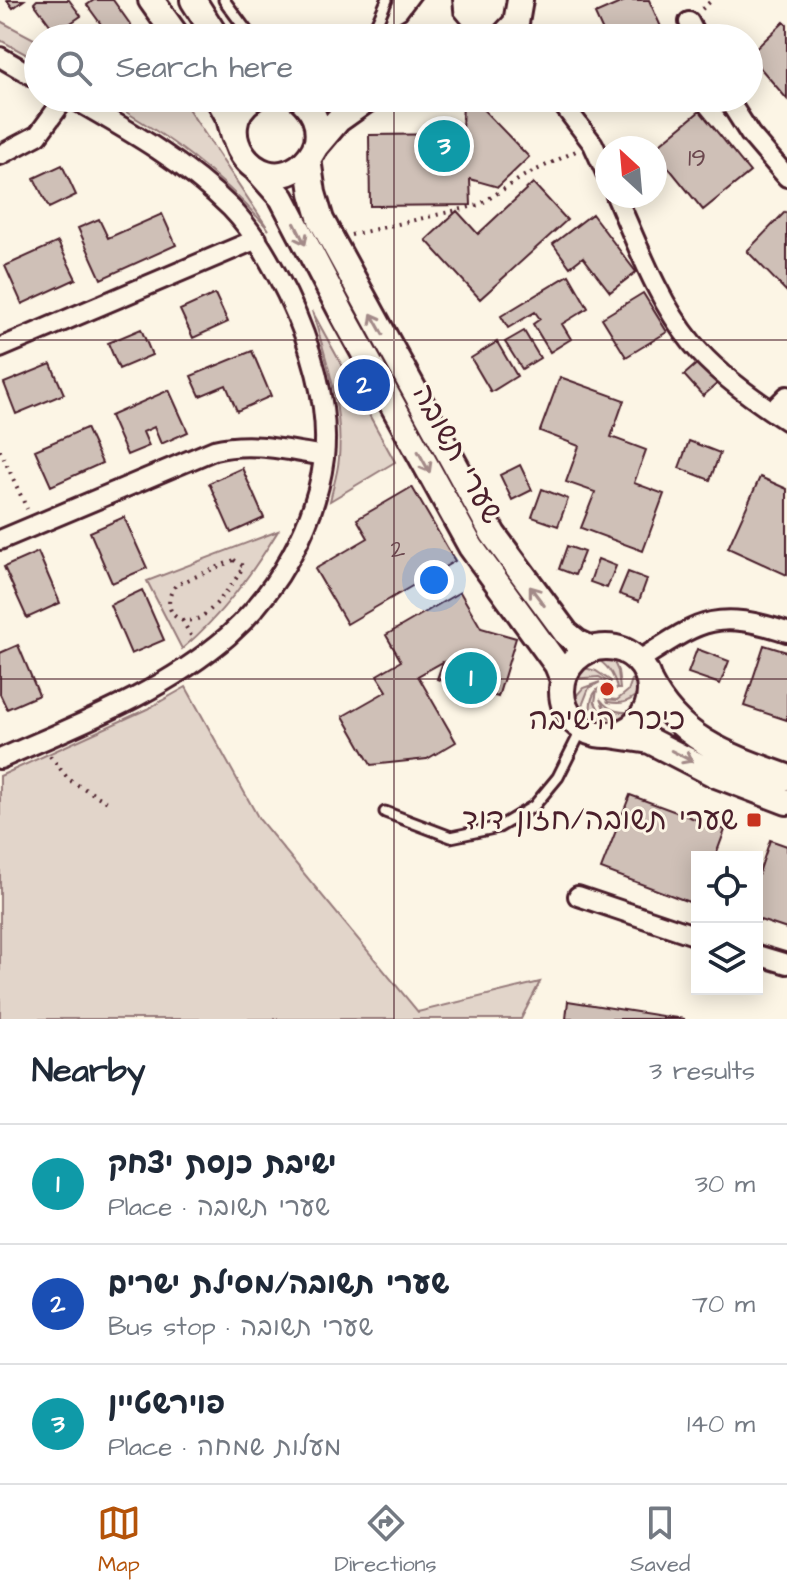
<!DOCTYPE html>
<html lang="en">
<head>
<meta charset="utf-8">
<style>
  :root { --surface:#fff; --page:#f6f6f7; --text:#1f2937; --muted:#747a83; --line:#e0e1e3; --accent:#b45309 }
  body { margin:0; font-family:"Architects Daughter","Playpen Sans Hebrew",sans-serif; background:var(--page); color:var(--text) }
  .controls { position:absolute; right:24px; bottom:24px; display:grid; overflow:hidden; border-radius:0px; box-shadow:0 4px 20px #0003 }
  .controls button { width:72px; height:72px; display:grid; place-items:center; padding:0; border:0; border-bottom:2px solid var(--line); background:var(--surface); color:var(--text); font:40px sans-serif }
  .compass { position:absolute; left:595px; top:136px; width:72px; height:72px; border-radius:50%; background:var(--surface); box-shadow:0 4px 20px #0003; rotate:334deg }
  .you { position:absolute; left:434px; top:580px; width:28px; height:28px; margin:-20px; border:6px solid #fff; border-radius:50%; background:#1a73e8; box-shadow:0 0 0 12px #1a73e833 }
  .badge { display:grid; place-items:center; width:52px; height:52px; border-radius:50%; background:var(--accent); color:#fff; font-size:26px; font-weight:700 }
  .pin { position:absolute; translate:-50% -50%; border:4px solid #fff; box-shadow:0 2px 8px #0006 }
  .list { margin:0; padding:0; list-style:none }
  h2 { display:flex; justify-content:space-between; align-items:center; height:104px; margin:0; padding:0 32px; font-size:34px }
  h2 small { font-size:26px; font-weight:400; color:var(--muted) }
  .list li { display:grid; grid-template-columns:52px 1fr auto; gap:24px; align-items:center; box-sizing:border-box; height:120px; padding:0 32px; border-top:2px solid var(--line) }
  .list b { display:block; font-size:30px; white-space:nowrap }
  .list p { margin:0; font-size:26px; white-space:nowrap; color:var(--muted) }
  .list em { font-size:26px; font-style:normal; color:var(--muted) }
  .icon { flex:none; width:44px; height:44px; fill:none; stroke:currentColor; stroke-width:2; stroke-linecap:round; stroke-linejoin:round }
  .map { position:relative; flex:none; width:787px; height:1019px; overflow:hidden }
  .search { position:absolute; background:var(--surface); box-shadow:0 4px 20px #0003; left:24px; right:24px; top:24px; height:88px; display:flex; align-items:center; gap:20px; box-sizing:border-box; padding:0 28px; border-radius:44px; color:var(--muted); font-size:30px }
  .sheet { height:464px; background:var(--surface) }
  nav { display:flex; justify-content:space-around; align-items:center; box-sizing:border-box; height:112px; border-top:2px solid var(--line); background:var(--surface); font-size:22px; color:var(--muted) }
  nav a { display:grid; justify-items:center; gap:4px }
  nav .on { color:var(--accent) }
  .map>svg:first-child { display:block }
  .green { fill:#e2d5ca; stroke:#967a7a; stroke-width:2 }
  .building { fill:#cfc0b7; stroke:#4a1f2b; stroke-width:2 }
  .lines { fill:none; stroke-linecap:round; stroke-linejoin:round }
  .lane-casing { stroke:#4a1f2b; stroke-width:15 }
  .street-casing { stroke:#4a1f2b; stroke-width:24 }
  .secondary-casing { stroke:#4a1f2b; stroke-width:30 }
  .path { stroke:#4a1f2b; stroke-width:4; stroke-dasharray:2 6; stroke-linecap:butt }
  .lane { stroke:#fcf5e5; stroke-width:9 }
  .street { stroke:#fcf5e5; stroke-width:18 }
  .secondary { stroke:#fcf5e5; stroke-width:24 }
  .oneway { stroke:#a38a88 }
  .grid { fill:none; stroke:#4a1f2b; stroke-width:2; stroke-opacity:0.55 }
  .poi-dot { fill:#c8321e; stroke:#fcf5e5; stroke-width:3 }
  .labels { text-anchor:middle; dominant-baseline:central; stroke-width:6; stroke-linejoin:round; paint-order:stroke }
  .number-label { font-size:26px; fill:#6b474e }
  .street-label { font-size:30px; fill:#4a1f2b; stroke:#fcf5e5 }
  .poi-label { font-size:30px; fill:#4a1f2b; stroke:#fcf5e5 }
</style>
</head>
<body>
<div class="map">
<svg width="787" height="1019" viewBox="0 0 787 1019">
  <rect width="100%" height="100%" fill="#fcf5e5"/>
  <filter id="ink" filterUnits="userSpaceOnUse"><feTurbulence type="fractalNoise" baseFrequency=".0125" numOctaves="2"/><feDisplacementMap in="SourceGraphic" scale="16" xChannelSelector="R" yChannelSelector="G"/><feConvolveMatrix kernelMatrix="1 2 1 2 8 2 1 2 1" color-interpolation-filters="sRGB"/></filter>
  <g filter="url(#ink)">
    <path class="green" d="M0 21 38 41V61L0 40Z
      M102 98H181L269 230C219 172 169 136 102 98Z
      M312 311 395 462 330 501C333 487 338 472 339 458 343 408 326 358 312 311Z
      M278 531C251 575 222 615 182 649L147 581Z
      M610 653 618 671 620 689H617C614 673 607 665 593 656Z
      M577 666 596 671 611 681 610 683 599 677 569 679Z
      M634 674 639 692C630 702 622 705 608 702L606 699 617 700 628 691Z
      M600 682 589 688 578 716 570 703 583 688Z
      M186 687 259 819 418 1012 540 982 521 1019H0V776L147 709Z
      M597 690 595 702 608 729 593 727C590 715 588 699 597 690Z
      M600 699C610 712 620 713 635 712L627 724 608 717Z"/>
    <path class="building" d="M7 0H24L13 8Z
      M37 0H69L81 16 56 33 34 3Z
      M94 0H113L140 38H111L87 5Z
      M627 0H649L666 38H606L595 14Z
      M784 22 787 25V99L749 55Z
      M463 98H472L529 157 498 187 470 179 471 205 370 206 369 135 462 134Z
      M700 111 750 172 703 210 655 151V148Z
      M62 165 76 195 49 208 34 178Z
      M533 183 567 220 480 299 426 240 457 211 478 234Z
      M785 212 787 214V292L747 251Z
      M162 214 176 245 101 279 78 228 99 219 108 238Z
      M592 214 636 272 610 292 583 257 570 267 553 244Z
      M58 242 76 279 22 304 5 266Z
      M569 275 588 308 562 324 571 339 550 352 533 324 540 319 535 312 508 328 501 316Z
      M643 293 667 332 626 357 602 318Z
      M215 294 228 322 193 338 180 310Z
      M141 329 152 355 119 369 108 343Z
      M524 331 540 358 522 369 505 342Z
      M497 342 517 376 491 392 471 358Z
      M252 351 271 396 237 411 226 385 200 396 191 376Z
      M700 361 719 382 703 396 684 375Z
      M51 364 64 394 16 414 4 383Z
      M560 377 624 400 611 437 646 450 634 483 664 494 643 551 581 528 595 492 566 482 579 446 540 431Z
      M169 390 188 432 161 444 154 427 143 432 149 446 127 455 110 416Z
      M86 428 102 463 51 486 35 450Z
      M689 441 720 453 710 480 679 468Z
      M520 465 532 490 512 500 500 475Z
      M242 468 264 518 231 533 209 483Z
      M760 477 787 489V575L728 548Z
      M412 487 455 561 347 624 315 569 368 538 357 519Z
      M542 489 568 499 558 526 532 517Z
      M124 517 147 568 112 583 90 532Z
      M567 546 584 552 575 575 559 569Z
      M38 552 60 603 27 618 4 567Z
      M598 559 616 566 607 588 590 582Z
      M628 572 647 579 639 601 619 594Z
      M142 590 164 640 131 654 110 605Z
      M460 592 481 628 516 638 498 697 437 679 443 662 418 676 456 742 427 759 371 765 343 716 387 691 377 675 401 661 386 635Z
      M18 645 39 695 7 709 0 694V653Z
      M764 645 787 652V720L744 706Z
      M697 649 729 661 720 684 688 673Z
      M630 795 725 830 715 857H697V905L601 869Z
      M770 840 787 846V929L757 919V879Z
      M568 1001 662 1016 685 1019H566Z"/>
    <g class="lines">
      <g class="lane-casing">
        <path id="lane" d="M224 0 252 38
          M366 38 375 27 387 0
          M385 812 451 837 499 827 534 806 558 777 582 729"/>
      </g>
      <g class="street-casing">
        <path id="street" d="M689 22 697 38
          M0 57 38 79
          M558 98 593 144 607 175
          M727 98 750 134 787 177
          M0 155 38 135 65 98
          M616 196C638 246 658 301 692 343 715 372 756 401 787 421
          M0 348 257 239
          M772 411 787 396
          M0 540 214 450C251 441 286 450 324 456
          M638 661C699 622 713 608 787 632
          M0 759C79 724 162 693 228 636 277 592 316 524 324 458 330 404 310 342 287 294 271 263 255 233 231 208 185 162 128 130 72 98
          M578 896 697 936
          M757 955 787 964"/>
      </g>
      <g class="secondary-casing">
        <path id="secondary" d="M151 0 178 38
          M193 0 217 38
          M439 0 441 20 456 38
          M399 38 415 28 436 0
          M502 38 516 23 520 0
          M218 98 229 118 234 136
          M253 98C208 128 255 197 299 167 308 160 314 152 317 142 320 123 313 110 300 98
          M316 146 338 120 369 98
          M308 159 313 193 321 220 493 534 566 633 577 642 592 649
          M257 170 282 198 344 317 471 547 557 665 563 680
          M562 691a44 44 0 1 1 88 0a44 44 0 1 1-88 0Z
          M649 681C679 740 728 756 787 777
          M610 735 650 741 716 775 787 802"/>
      </g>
      <path class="path" d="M702 9 712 0
        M351 235 479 205 524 176 576 151
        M0 450 27 509
        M234 560 243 566C238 579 211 614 197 619 172 627 161 603 176 585Z
        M182 620 193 639
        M50 756 69 780 111 804"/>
      <use href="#lane" class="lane"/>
      <use href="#street" class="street"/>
      <use href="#secondary" class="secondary"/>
    </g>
    <defs><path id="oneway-shaft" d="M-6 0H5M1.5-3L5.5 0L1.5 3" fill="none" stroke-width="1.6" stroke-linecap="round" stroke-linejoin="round" transform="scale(2)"/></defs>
    <g class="oneway">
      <use href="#oneway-shaft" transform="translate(300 234) rotate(63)"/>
      <use href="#oneway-shaft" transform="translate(377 324) rotate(-119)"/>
      <use href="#oneway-shaft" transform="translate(424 462) rotate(61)"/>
      <use href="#oneway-shaft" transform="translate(537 596) rotate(-127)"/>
      <use href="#oneway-shaft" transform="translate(682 756) rotate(27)"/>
    </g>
  </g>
  <path class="grid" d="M394 0V38M394 98V1019M0 340H787M0 679H787"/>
  <g class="poi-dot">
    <circle cx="607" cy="689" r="8"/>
    <rect x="746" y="812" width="16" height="16" rx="4"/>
  </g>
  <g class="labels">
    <g class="number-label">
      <text x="697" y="158">19</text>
      <text x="398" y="549">2</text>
    </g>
    <g class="street-label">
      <text transform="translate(457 454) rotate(61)">שערי תשובה</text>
    </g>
    <g class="poi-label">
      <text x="607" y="720">כיכר הישיבה</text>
      <text x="738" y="820" text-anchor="end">שערי תשובה/חזון דוד</text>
    </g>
  </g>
</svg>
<div class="controls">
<button><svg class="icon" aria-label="locate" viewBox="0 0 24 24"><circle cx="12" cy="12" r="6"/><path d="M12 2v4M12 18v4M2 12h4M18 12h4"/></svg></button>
<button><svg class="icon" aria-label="layers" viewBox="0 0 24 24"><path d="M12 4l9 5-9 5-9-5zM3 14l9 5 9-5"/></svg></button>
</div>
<svg class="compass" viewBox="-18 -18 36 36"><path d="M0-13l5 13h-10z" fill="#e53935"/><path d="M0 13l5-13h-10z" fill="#747a83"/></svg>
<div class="you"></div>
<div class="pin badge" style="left:471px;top:678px;background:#0f9aa8">1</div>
<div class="pin badge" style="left:364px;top:385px;background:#1a4fb4">2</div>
<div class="pin badge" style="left:444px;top:146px;background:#0f9aa8">3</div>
<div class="search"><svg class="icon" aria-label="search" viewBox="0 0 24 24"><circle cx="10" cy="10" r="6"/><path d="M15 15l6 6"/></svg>Search here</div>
</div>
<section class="sheet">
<h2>Nearby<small>3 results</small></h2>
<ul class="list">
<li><span class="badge" style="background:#0f9aa8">1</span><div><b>ישיבת כנסת יצחק</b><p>Place · שערי תשובה</p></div><em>30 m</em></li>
<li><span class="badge" style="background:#1a4fb4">2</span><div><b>שערי תשובה/מסילת ישרים</b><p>Bus stop · שערי תשובה</p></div><em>70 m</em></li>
<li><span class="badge" style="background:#0f9aa8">3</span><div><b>פוירשטיין</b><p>Place · מעלות שמחה</p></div><em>140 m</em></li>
</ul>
</section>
<nav>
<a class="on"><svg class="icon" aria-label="map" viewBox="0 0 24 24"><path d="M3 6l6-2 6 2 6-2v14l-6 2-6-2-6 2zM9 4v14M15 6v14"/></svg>Map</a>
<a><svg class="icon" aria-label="directions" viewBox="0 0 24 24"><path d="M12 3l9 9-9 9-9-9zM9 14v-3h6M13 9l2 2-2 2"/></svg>Directions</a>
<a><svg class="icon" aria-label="saved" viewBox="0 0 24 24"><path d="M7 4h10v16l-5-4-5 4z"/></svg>Saved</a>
</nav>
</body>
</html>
